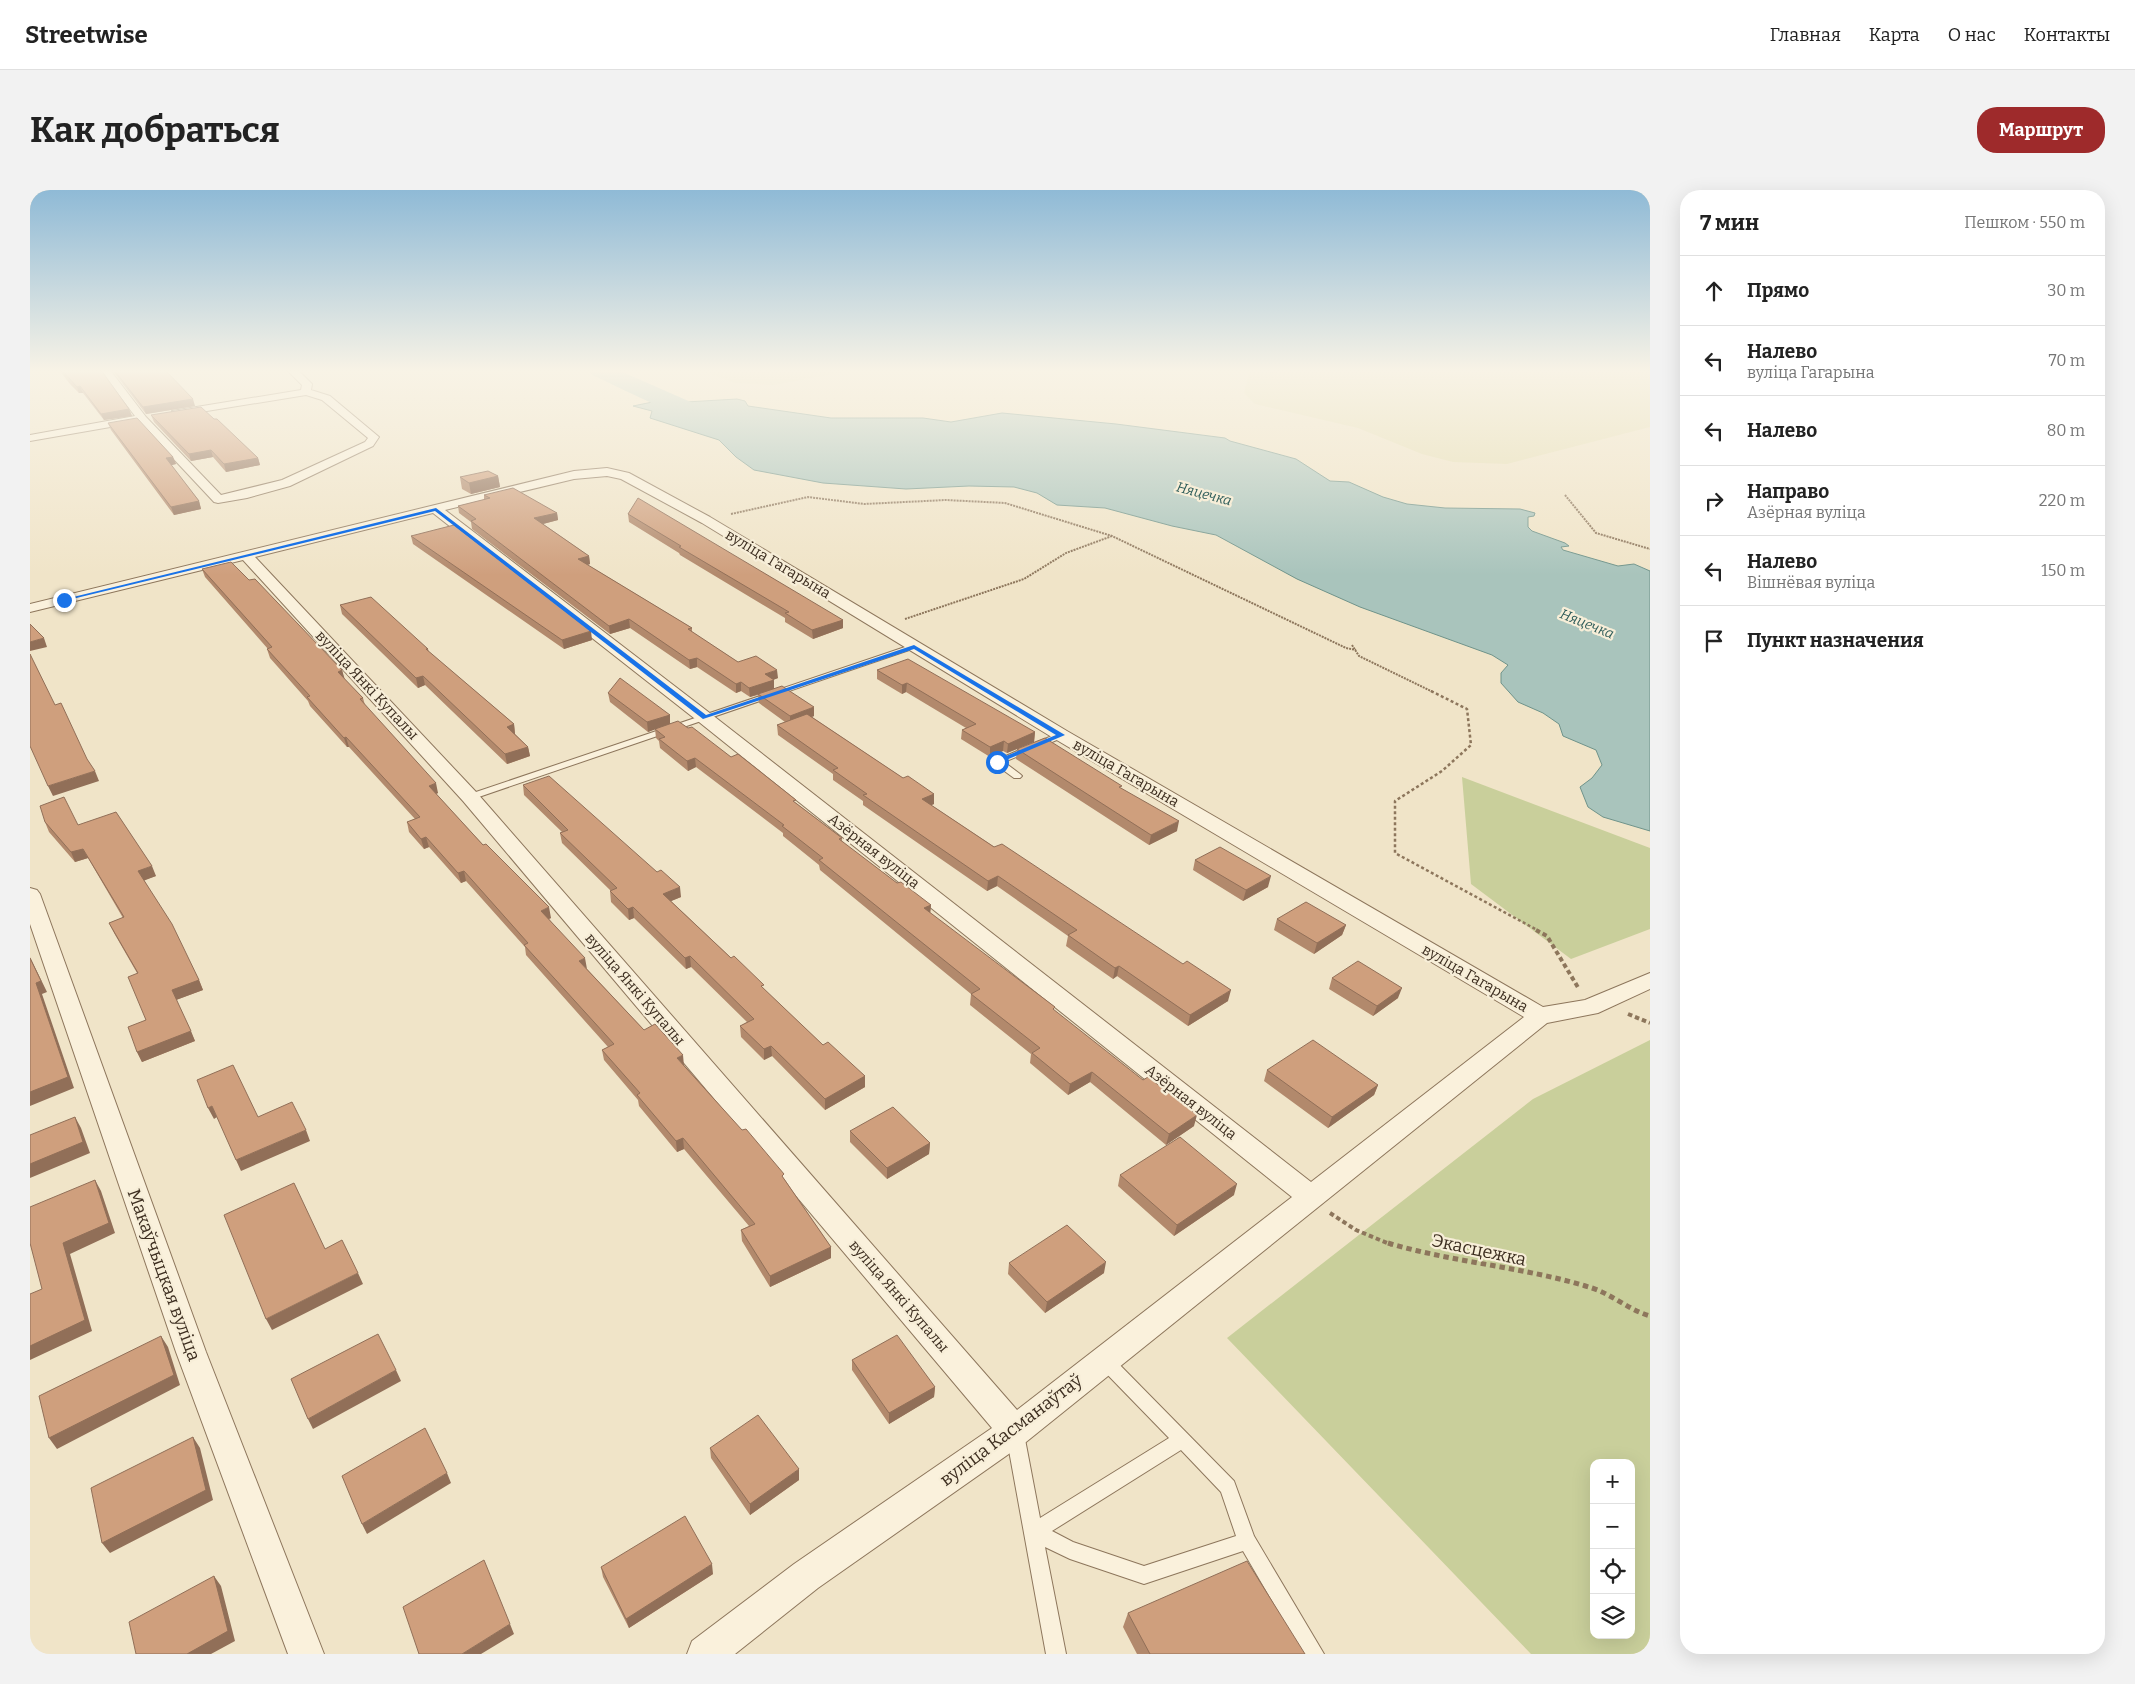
<!DOCTYPE html>
<html lang="ru">
<head>
<meta charset="utf-8">
<style>
  :root { --surface:#fff; --page:#f2f2f2; --text:#222; --muted:#767676; --line:#e0e0e0; --accent:#9e2a2b }
  body { margin:0; font-family:Bitter,serif; background:var(--page); color:var(--text) }
  .controls { position:absolute; right:15px; bottom:15px; display:grid; overflow:hidden; border-radius:10px; box-shadow:0 5px 20px #0002 }
  .controls button { width:45px; height:45px; display:grid; place-items:center; padding:0; border:0; border-bottom:1px solid var(--line); background:var(--surface); color:var(--text); font:25px sans-serif }
  .stop { position:absolute; width:15px; height:15px; margin:-11px; border:4px solid #1a73e8; border-radius:50%; background:#fff }
  .stop.end { background:#1a73e8; border-color:#fff; box-shadow:0 1px 5px #0008 }
  .list { margin:0; padding:0; list-style:none }
  h2 { display:flex; justify-content:space-between; align-items:center; height:65px; margin:0; padding:0 20px; font-size:21px }
  h2 small { font-size:16px; font-weight:400; color:var(--muted) }
  .list li { display:grid; grid-template-columns:32px 1fr auto; gap:15px; align-items:center; box-sizing:border-box; height:70px; padding:0 20px; border-top:1px solid var(--line) }
  .list b { display:block; font-size:19px; white-space:nowrap }
  .list p { margin:0; font-size:16px; white-space:nowrap; color:var(--muted) }
  .list em { font-size:16px; font-style:normal; color:var(--muted) }
  .icon { flex:none; width:28px; height:28px; fill:none; stroke:currentColor; stroke-width:2; stroke-linecap:round; stroke-linejoin:round }
  .map { position:relative; flex:none; width:1620px; height:1464px; overflow:hidden; border-radius:20px }
  header { display:flex; align-items:center; gap:30px; box-sizing:border-box; height:70px; padding:0 25px; background:var(--surface); border-bottom:1px solid var(--line) }
  header strong { font-size:24px }
  nav { display:flex; gap:28px; margin-inline-start:auto; font-size:18px }
  .intro { display:flex; align-items:center; justify-content:space-between; box-sizing:border-box; height:120px; padding:0 30px }
  h1 { margin:0; font-size:35px }
  .button { padding:12px 22px; border-radius:20px; background:var(--accent); color:#fff; font-size:18px; font-weight:700 }
  main { display:flex; gap:30px; padding:0 30px }
  aside { flex:1; background:var(--surface); border-radius:20px; box-shadow:0 5px 20px #0002 }
  .map>svg:first-child { display:block }
  .farmland { fill:#e6deb5 }
  .green { fill:#c9cf9b; fill-rule:evenodd }
  .water { fill:#a9c4bc; stroke:#6f938a }
  .lines { fill:none; stroke-linecap:round; stroke-linejoin:round }
  .river { fill:#a9c4bc; fill-rule:evenodd }
  .service-casing { stroke:#8d765c; stroke-width:2 }
  .minor-casing { stroke:#8d765c; stroke-width:2 }
  .path-far3 { stroke:#8d765c; stroke-width:2; stroke-dasharray:2 1; stroke-linecap:butt }
  .path-far2 { stroke:#8d765c; stroke-width:2.5; stroke-dasharray:3 2.5; stroke-linecap:butt }
  .path-far1 { stroke:#8d765c; stroke-width:4; stroke-dasharray:4.5 3; stroke-linecap:butt }
  .path { stroke:#8d765c; stroke-width:5; stroke-dasharray:5.5 4; stroke-linecap:butt }
  .service { fill:#faf1dc; fill-rule:evenodd }
  .minor { fill:#faf1dc; fill-rule:evenodd }
  .wall { fill:#b2896c }
  .shaded-wall { fill:#916f58 }
  .building { fill:#cf9f7d; stroke:#916f58 }
  .route { fill:#1a73e8 }
  .labels { text-anchor:middle; dominant-baseline:central; stroke-width:4.5; stroke-linejoin:round; paint-order:stroke }
  .far-water-label { font-size:14px; font-style:italic; fill:#2f5d5a; stroke:#f7eed8 }
  .street-label { font-size:15px; fill:#3d2e20; stroke:#f7eed8 }
  .near-street-label { font-size:18px; fill:#3d2e20; stroke:#f7eed8 }
</style>
</head>
<body>
<header>
<strong>Streetwise</strong>
<nav><a>Главная</a><a>Карта</a><a>О нас</a><a>Контакты</a></nav>
</header>
<div class="intro"><h1>Как добраться</h1><a class="button">Маршрут</a></div>
<main>
<div class="map">
<svg width="1620" height="1464" viewBox="0 0 1620 1464">
  <rect width="100%" height="100%" fill="#f0e4c8"/>
  <path class="farmland" d="M670 180H824L744 195 705 193Z
    M1207 180H1620V237L1477 274 1423 272 1392 264 1328 238 1225 214 1214 203 1219 183Z"/>
  <path class="green" d="M1432 587 1620 658V739L1541 769 1441 694Z
    M1620 850V1464H1501L1197 1148 1503 909ZM1564 1273H1601V1445H1564Z"/>
  <path class="water" d="M642 208 656 212 707 209 715 211 718 216 801 228H893L921 232 972 223 1086 234 1195 248 1200 251 1266 269 1300 291 1319 292 1353 307 1377 314 1415 318 1490 319 1505 323 1504 326 1498 327V337L1502 341 1535 353 1539 356 1531 357 1533 360 1588 376 1604 374 1620 381V641L1573 627 1558 617 1550 597 1562 588 1572 575 1566 560 1533 546 1529 534 1513 523 1488 512 1471 493V483L1478 475 1462 465 1330 417 1267 389 1186 345 1142 336 1075 318 1027 315 1007 303 984 297 939 296 876 299 793 293 724 280 706 267 689 250 620 228 622 221 603 216Z"/>
  <g class="lines">
    <path class="river" d="M559 180H588L672 217 707 228 711 233 707 238C679 245 592 198 562 185Z"/>
    <g class="service-casing">
      <path id="service" d="M881 455 888 457 443 609H437L435 607 437 605Z
        M1031 542 1034 543V547L974 572 990 584 992 586 990 588H984L962 572Z
        M1075 1164 1081 1166 1204 1291 1224 1346 1294 1464H1273L1213 1361 1114 1394 1040 1369 1015 1357 1036 1464H1016L976 1244 979 1238 985 1236 991 1238 994 1244 1010 1328 1139 1248 1069 1176 1067 1171 1069 1166ZM1151 1260 1191 1302 1206 1346 1114 1376 1043 1352 1022 1341Z"/>
    </g>
    <g class="minor-casing">
      <path id="minor" d="M70 180H80L116 227 191 305 252 290 335 252 338 248 292 210 276 205 146 226 142 225V221L271 200 272 195 257 180H268L282 194 281 200 300 206 349 247 343 256 260 296 217 308 188 313 184 312 109 232 0 251V245L105 226Z
        M577 278 599 283 680 327 1037 541 1513 817 1555 810 1620 783V799L1568 823 1517 833 996 1252 788 1398 705 1464H657L662 1451 764 1374 962 1238 433 611 213 370 0 422V414L544 281ZM577 286 591 289 672 333 1025 549 1494 827 1281 992 681 524 415 320 544 289ZM403 323 669 532 1262 1007 987 1220 447 603 225 367Z
        M0 698 7 700 10 704 176 1162 294 1464H258L146 1162 0 734Z"/>
    </g>
    <path class="path-far3" d="M1535 305 1566 343 1620 359
      M701 324 778 307 834 314 916 310 975 313 1082 346 1316 458 1326 460
      M875 429 994 389 1036 363 1082 346
      M1322 455 1329 466 1403 502"/>
    <path class="path-far2" d="M1401 501 1437 519 1441 555 1412 581 1365 611V663L1509 741"/>
    <path class="path-far1" d="M1506 740 1517 746 1549 799
      M1598 824 1620 833
      M1300 1023 1326 1040 1362 1055"/>
    <path class="path" d="M1358 1053C1425 1073 1496 1077 1562 1098 1583 1105 1599 1120 1620 1126"/>
    <use href="#service" class="service"/>
    <use href="#minor" class="minor"/>
  </g>
  <path class="wall" d="M29 180H71L99 219 102 226 74 230 53 203H49L40 194Z
    M82 180H135L165 216 116 224Z
    M121 225 228 268 230 275 196 282 183 267 161 271 124 232Z
    M78 233 143 267 146 274 141 275 169 311 171 319 144 325 81 240Z
    M468 286 470 297 441 304 432 299 430 287Z
    M454 305 527 323 528 330 513 334 559 366 560 374 558 375 662 438V442L708 472 748 488 743 490 744 499 784 526 782 527 873 588 904 604V614L901 615 1198 811 1158 836 1087 786 1083 789 1036 756 1038 746 967 696 957 701 833 615V611L803 590V584L748 545 747 535 755 532 729 513 728 505 720 507 711 501 706 503 667 477 660 479 600 438 580 444 442 339 441 332 429 323 428 316 454 310Z
    M598 324 813 430V438L783 449 755 432V428L650 365 649 363 599 332Z
    M381 346 562 450 534 459 383 354Z
    M172 379 219 390 312 480 314 489 333 508 335 515 408 603 406 604 521 728 519 729 557 779 614 840 654 875 755 990 801 1057V1068L740 1097 712 1051 711 1040 719 1036 654 959 647 962 609 916 608 910 574 870 572 860 578 857 496 765 495 757 436 691 431 693 399 657 394 659 379 642 377 632 385 629 319 557H317L280 516 278 511 240 468 237 459H238L175 387Z
    M310 415 398 459 399 462 484 534 485 544 498 557 500 566 477 574 395 495 388 498 312 424Z
    M847 480 1005 542 1004 552 977 563 973 561 960 567 931 549 932 540 936 538 876 502 872 504 847 489Z
    M578 503 640 525V534L658 538 701 567 766 613 812 648V652L867 693 901 715 900 723 1025 821 1164 936 1136 955 1060 892 1038 905 1000 873 1001 864 940 815 941 804 790 680 789 675 753 646V643L666 577 658 581 630 558 629 551 626 548 625 539 618 542 580 512Z
    M987 559 1092 599 1147 641 1119 655 986 569Z
    M493 595 651 707 641 711 793 855 835 886V897L795 920 742 866 734 870 711 847 710 836 717 832 661 777 656 779 604 728 599 730 581 712 580 701H581L532 653 530 643 532 642 494 605Z
    M15 632 48 635 126 686 114 690 169 790 173 800 146 810 165 851 112 872 107 862 116 830 107 783 84 743 79 733 93 728 58 668 45 672 19 642Z
    M1165 670 1238 697 1213 711 1163 680Z
    M1247 729 1316 735 1312 745 1284 764 1244 740Z
    M1302 788 1368 808 1343 826 1299 799Z
    M1237 880 1348 895 1344 905 1298 938 1234 891Z
    M820 941 900 953 899 964 857 989 820 952Z
    M1090 985 1204 1005 1144 1046 1088 996Z
    M979 1073 1074 1083 1015 1123 978 1084Z
    M822 1170 905 1197 904 1207 859 1234 822 1180Z
    M680 1258 769 1290 720 1325 681 1268Z
    M571 1377 683 1384 599 1438 573 1387Z
    M1098 1423 1275 1464H1107L1093 1437Z"/>
  <path class="shaded-wall" d="M50 196 53 203H49L47 197Z
    M163 209 165 216 116 224 113 217Z
    M99 219 102 226 74 230 71 224Z
    M181 260 183 267 161 271 159 264Z
    M143 267 146 274 138 276 136 268Z
    M228 268 230 275 196 282 194 274Z
    M468 286 470 297 441 304 439 293Z
    M169 311 171 319 144 325 141 317Z
    M527 323 528 330 505 336 504 328Z
    M559 366 560 374 549 377 548 369Z
    M599 429 600 438 580 444 579 436Z
    M813 430V438L783 449 782 440Z
    M561 441 562 450 534 459 532 450Z
    M14 448 17 457 0 461V452Z
    M667 468V477L660 479 659 470Z
    M312 480 315 490 308 482Z
    M747 480 748 488 735 493V484Z
    M393 486 395 495 388 498 386 488Z
    M744 490V499L720 507 719 498Z
    M711 492V501L706 503V494Z
    M877 493 876 502 872 504V495Z
    M784 517V526L760 535V526Z
    M640 525V534L618 542 617 532Z
    M484 534 485 544 478 546 477 537Z
    M1005 542 1004 552 977 563 978 554Z
    M316 547 319 557H317L314 548Z
    M974 551 973 561 960 567V557Z
    M498 557 500 566 477 574 475 564Z
    M665 568 666 577 658 581 657 571Z
    M65 581 69 591 23 606 18 596Z
    M406 593 408 603 401 606 399 596Z
    M904 604V614L892 619V609Z
    M1149 631 1147 641 1119 655 1121 645Z
    M396 647 399 657 394 659 391 649Z
    M53 659 58 668 45 672 41 662Z
    M122 676 126 686 113 691 108 681Z
    M434 681 436 691 431 693 428 683Z
    M968 686 967 696 957 701 958 691Z
    M1241 686 1238 697 1213 711 1216 700Z
    M650 697 651 707 634 714 633 704Z
    M901 715 900 725 894 718Z
    M519 717 521 728 513 731 511 721Z
    M603 717 604 728 599 730 598 719Z
    M1316 735 1312 745 1284 764 1287 753Z
    M660 766 661 777 656 779 655 768Z
    M0 767 17 802 12 804 44 898 0 916V902L6 793Z
    M555 768 557 779 549 771Z
    M1089 776 1087 786 1083 789 1085 778Z
    M169 790 173 800 146 810 142 800Z
    M1372 798 1368 808 1343 826 1347 816Z
    M1201 800 1198 811 1158 836 1160 825Z
    M161 841 165 851 112 872 107 862Z
    M741 856 742 866 734 870V859Z
    M653 865 654 876 647 868Z
    M1062 882 1060 892 1038 905 1040 894Z
    M835 886V897L795 920V909Z
    M1348 895 1344 905 1298 938 1302 927Z
    M182 916 187 927 184 929 178 918Z
    M1167 925 1164 936 1136 955 1139 944Z
    M45 927 51 938 60 963 0 988V974Z
    M276 940 280 951 211 981 206 970Z
    M653 948 654 959 647 962 646 951Z
    M900 953 899 964 857 989V978Z
    M65 990 71 1001 85 1043 40 1064 62 1141 0 1170V1156L33 1053Z
    M1207 994 1204 1005 1144 1046 1147 1035Z
    M801 1057V1068L740 1097V1086Z
    M1076 1072 1074 1083 1015 1123 1017 1112Z
    M328 1083 333 1094 242 1140 236 1129Z
    M131 1146 138 1157 150 1195 27 1259 19 1248Z
    M366 1180 371 1191 283 1239 278 1229Z
    M905 1197 904 1207 859 1234V1223Z
    M163 1247 170 1258 183 1310 80 1363 72 1353Z
    M769 1279V1290L720 1325V1314Z
    M417 1283 421 1293 337 1344 332 1334Z
    M682 1374 683 1384 599 1438 596 1429Z
    M184 1386 191 1396 205 1451 181 1464H157Z
    M480 1434 484 1444 451 1464H432Z"/>
  <path class="building" d="M32 180H71L99 219 71 224 50 196 47 197Z
    M84 180H135L163 209 113 217Z
    M171 217 184 229H187L228 268 194 274 181 260 159 264 121 225Z
    M107 228 143 267 136 268 169 311 141 317 78 233Z
    M458 281 468 286 439 293 430 287Z
    M483 298 527 323 504 328 559 366 548 369 662 438 658 439 708 472 726 466 747 480 735 484 744 490 719 498 711 492 706 494 667 468 659 470 599 429 579 436 441 331 446 329 428 316 460 308 454 305Z
    M608 308 813 430 782 440 755 423 759 422 649 357 651 356 598 324Z
    M424 335 561 441 532 450 381 346Z
    M201 372 219 390 225 389 312 480 308 482 333 508 330 509 406 593 399 596 453 655 456 654 519 717 511 721 555 768 549 771 614 840 625 834 653 865 647 868 712 940 716 939 754 984 752 986 801 1057 740 1086 711 1040 725 1034 653 948 646 951 607 905 610 903 572 860 584 854 494 755 498 753 434 681 428 683 396 647 391 649 377 632 390 627 316 547 314 548 277 507 280 506 237 459 242 457 172 379Z
    M341 407 398 459H396L484 534 477 537 498 557 475 564 393 486 386 488 310 415Z
    M0 434 14 448 0 452Z
    M0 464 25 515 31 513 57 569 65 581 18 596 0 556Z
    M878 469 1005 542 978 554 974 551 960 557 932 540 946 534 877 493 872 495 847 480Z
    M590 488 640 525 617 532 578 503Z
    M752 496 784 517 760 526 728 504Z
    M777 524 873 588 878 586 904 604 892 609 964 657 972 654 1153 774 1157 771 1201 800 1160 825 1089 776 1085 778 1038 745 1047 740 968 686 958 691 833 605 837 604 803 580 808 578 747 535Z
    M648 531 658 538 662 537 701 567 708 564 766 610 763 611 812 648 809 649 867 693 871 692 901 715 894 718 1025 817 1023 819 1113 890 1118 887 1167 925 1139 944 1062 882 1040 894 1002 863 1010 858 941 804 950 799 789 670 793 668 752 636 754 635 665 568 657 571 629 549 635 547 625 539Z
    M1015 548 1092 596 1089 597 1149 631 1121 645 987 559Z
    M519 586 627 682 631 680 650 697 633 704 701 768 704 766 734 795 731 796 793 855 798 852 835 886 795 909 741 856 734 859 710 836 724 829 660 766 655 768 603 717 598 719 580 701 587 698 530 643 538 640 493 595Z
    M34 607 48 635 86 622 122 676 108 681 142 734 169 790 142 800 161 841 107 862 98 837 116 830 98 787 108 783 79 733 94 727 53 659 41 662 15 632 10 616Z
    M1190 657 1241 686 1216 700 1165 670Z
    M1276 712 1316 735 1287 753 1247 729Z
    M0 768 11 791 6 793 38 887 0 902Z
    M1328 771 1372 798 1347 816 1302 788Z
    M1283 850 1348 895 1302 927 1237 880Z
    M203 875 228 927 262 912 276 940 206 970 182 916 178 918 167 890Z
    M863 917 900 953 857 978 820 941Z
    M45 927 53 952 0 974V945Z
    M1150 947 1207 994 1147 1035 1090 985Z
    M65 990 79 1033 33 1053 55 1130 0 1156V1104L12 1099 0 1053V1017Z
    M264 993 295 1059 312 1050 328 1083 236 1129 194 1025Z
    M1037 1035 1076 1072 1017 1112 979 1073Z
    M348 1144 366 1180 278 1229 261 1189Z
    M867 1145 905 1197 859 1223 822 1170Z
    M131 1146 144 1185 19 1248 9 1206Z
    M728 1225 769 1279 720 1314 680 1258Z
    M395 1238 417 1283 332 1334 312 1286Z
    M163 1247 176 1300 72 1353 61 1298Z
    M655 1326 682 1374 596 1429 571 1377Z
    M454 1370 480 1434 432 1464H389L373 1417Z
    M1217 1371 1275 1464H1120L1098 1423Z
    M184 1386 198 1441 157 1464H106L99 1432Z"/>
  <linearGradient id="sky" x2="0" y2="1"><stop stop-color="#8fbad6"/><stop offset="0.47" stop-color="#f8f3e6"/><stop offset="1" stop-color="#f8f3e6" stop-opacity="0"/></linearGradient>
  <rect width="1620" height="385" fill="url(#sky)"/>
  <path class="route" d="M406 318 676 525 884 455 1035 545 969 573H964V571L1026 545 884 459 673 529 405 321 34 411 31 410Z"/>
  <g class="labels">
    <g class="far-water-label">
      <text transform="translate(1174 304) rotate(15)">Няцечка</text>
      <text transform="translate(1557 434) rotate(22)">Няцечка</text>
    </g>
    <g class="street-label">
      <text transform="translate(748 374) rotate(31)">вуліца Гагарына</text>
      <text transform="translate(337 495) rotate(47)">вуліца Янкі Купалы</text>
      <text transform="translate(1096 583) rotate(30)">вуліца Гагарына</text>
      <text transform="translate(844 661) rotate(38)">Азёрная вуліца</text>
      <text transform="translate(1445 788) rotate(30)">вуліца Гагарына</text>
      <text transform="translate(605 799) rotate(49)">вуліца Янкі Купалы</text>
      <text transform="translate(1161 912) rotate(38)">Азёрная вуліца</text>
      <text transform="translate(869 1106) rotate(49)">вуліца Янкі Купалы</text>
    </g>
    <g class="near-street-label">
      <text transform="translate(1449 1060) rotate(12)">Экасцежка</text>
      <text transform="translate(134 1085) rotate(70)">Макаўчыцкая вуліца</text>
      <text transform="translate(981 1240) rotate(-37)">вуліца Касманаўтаў</text>
    </g>
  </g>
</svg>
<div class="controls">
<button>+</button>
<button>−</button>
<button><svg class="icon" aria-label="locate" viewBox="0 0 24 24"><circle cx="12" cy="12" r="6"/><path d="M12 2v4M12 18v4M2 12h4M18 12h4"/></svg></button>
<button><svg class="icon" aria-label="layers" viewBox="0 0 24 24"><path d="M12 4l9 5-9 5-9-5zM3 14l9 5 9-5"/></svg></button>
</div>
<div class="stop" style="left:967px;top:572px"></div>
<div class="stop end" style="left:34px;top:410px"></div>
</div>
<aside>
<h2>7 мин<small>Пешком · 550 m</small></h2>
<ul class="list">
<li><svg class="icon" aria-label="ahead" viewBox="0 0 24 24"><path d="M12 20V5M6 11l6-6 6 6"/></svg><div><b>Прямо</b></div><em>30 m</em></li>
<li><svg class="icon" aria-label="left" viewBox="0 0 24 24"><path d="M17 20v-9H6M10 6l-5 5 5 5"/></svg><div><b>Налево</b><p>вуліца Гагарына</p></div><em>70 m</em></li>
<li><svg class="icon" aria-label="left" viewBox="0 0 24 24"><path d="M17 20v-9H6M10 6l-5 5 5 5"/></svg><div><b>Налево</b></div><em>80 m</em></li>
<li><svg class="icon" aria-label="right" viewBox="0 0 24 24"><path d="M7 20v-9h11M14 6l5 5-5 5"/></svg><div><b>Направо</b><p>Азёрная вуліца</p></div><em>220 m</em></li>
<li><svg class="icon" aria-label="left" viewBox="0 0 24 24"><path d="M17 20v-9H6M10 6l-5 5 5 5"/></svg><div><b>Налево</b><p>Вішнёвая вуліца</p></div><em>150 m</em></li>
<li><svg class="icon" aria-label="arrive" viewBox="0 0 24 24"><path d="M6 21V4h12l-3 4 3 4H6"/></svg><div><b>Пункт назначения</b></div></li>
</ul>
</aside>
</main>
</body>
</html>
